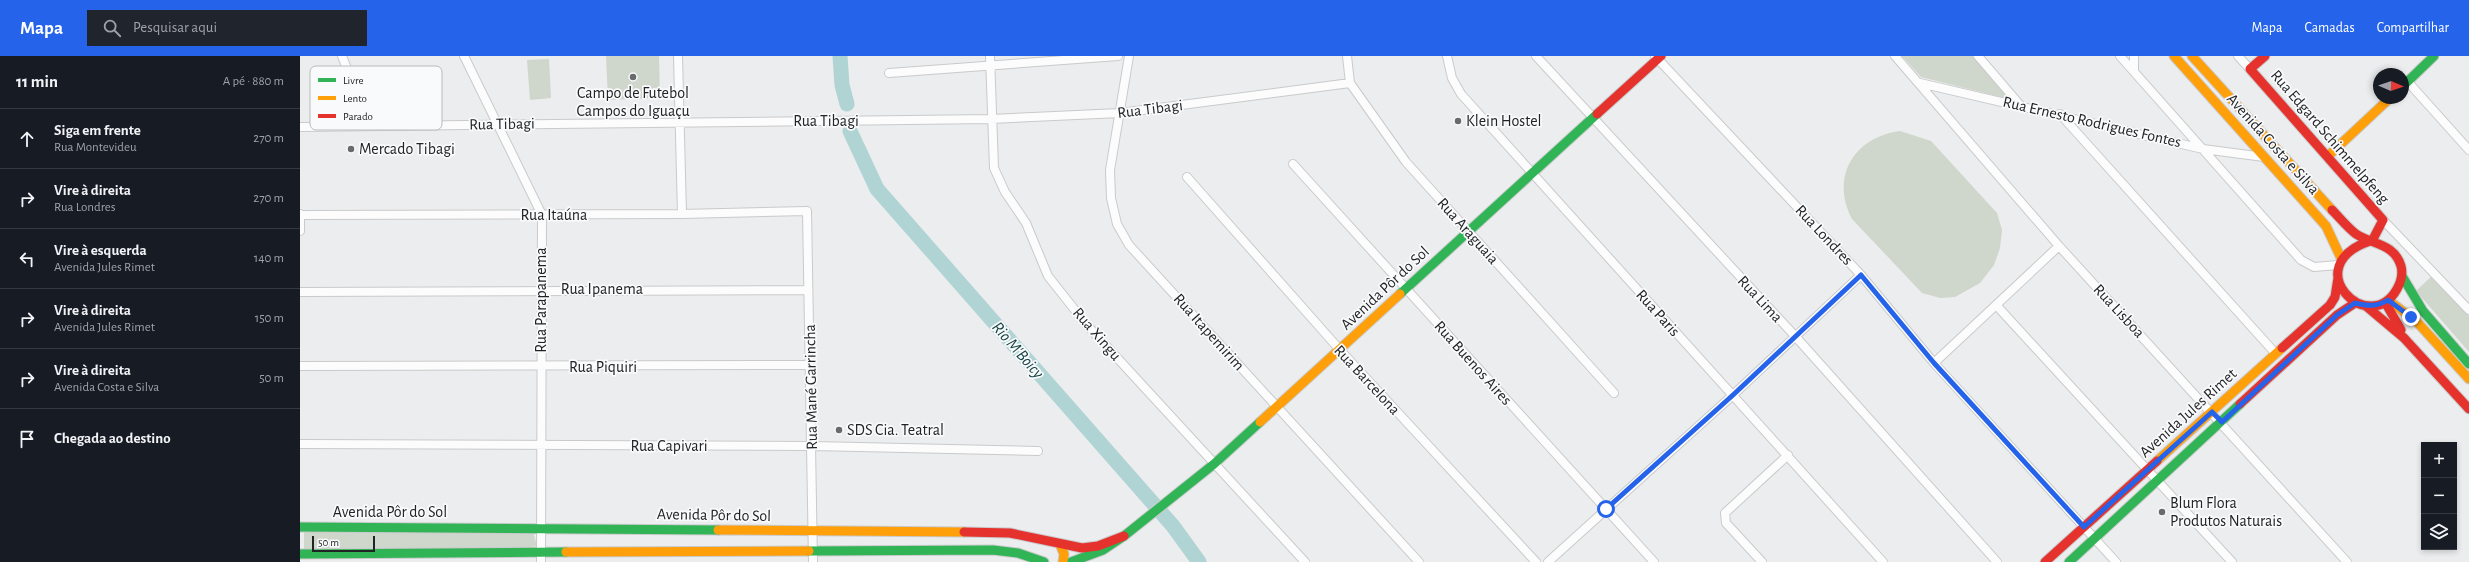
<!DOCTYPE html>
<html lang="pt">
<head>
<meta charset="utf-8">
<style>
  :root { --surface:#171b24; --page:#20242c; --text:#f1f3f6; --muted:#9ea1a6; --line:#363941; --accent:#2563eb }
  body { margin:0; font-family:"Alegreya Sans",sans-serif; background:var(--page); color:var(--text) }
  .controls { position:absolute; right:12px; bottom:12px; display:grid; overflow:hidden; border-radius:0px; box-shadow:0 2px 6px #0003 }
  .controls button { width:36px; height:36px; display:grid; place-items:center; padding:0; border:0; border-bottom:1px solid var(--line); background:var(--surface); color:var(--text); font:20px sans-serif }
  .compass { position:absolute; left:2073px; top:12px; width:36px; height:36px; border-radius:50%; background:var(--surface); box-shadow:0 2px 6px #0003; rotate:92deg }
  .scale { position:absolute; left:12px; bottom:10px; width:63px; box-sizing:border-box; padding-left:4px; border:2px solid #222324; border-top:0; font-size:11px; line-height:14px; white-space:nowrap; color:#222324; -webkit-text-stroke:3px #f9fafc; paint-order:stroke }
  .stop { position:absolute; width:12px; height:12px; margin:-9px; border:3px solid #2563eb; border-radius:50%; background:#fff }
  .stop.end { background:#2563eb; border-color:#fff; box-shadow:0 1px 4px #0008 }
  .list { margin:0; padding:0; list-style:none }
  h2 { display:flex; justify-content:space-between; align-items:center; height:52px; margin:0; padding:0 16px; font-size:17px }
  h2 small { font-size:13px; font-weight:400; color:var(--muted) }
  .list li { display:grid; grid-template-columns:26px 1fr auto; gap:12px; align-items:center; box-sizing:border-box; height:60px; padding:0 16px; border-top:1px solid var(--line) }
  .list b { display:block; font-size:15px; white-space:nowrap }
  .list p { margin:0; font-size:13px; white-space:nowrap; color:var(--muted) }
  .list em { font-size:13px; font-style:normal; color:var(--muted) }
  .icon { flex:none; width:22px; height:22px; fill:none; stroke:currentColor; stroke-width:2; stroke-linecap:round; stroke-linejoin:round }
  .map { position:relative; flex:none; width:2169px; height:506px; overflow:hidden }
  header { display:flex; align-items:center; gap:24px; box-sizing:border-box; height:56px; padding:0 20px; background:var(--accent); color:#fff }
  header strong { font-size:19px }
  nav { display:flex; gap:22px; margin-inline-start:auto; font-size:14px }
  .search { width:280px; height:36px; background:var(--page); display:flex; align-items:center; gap:10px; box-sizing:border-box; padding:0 14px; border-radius:0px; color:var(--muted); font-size:15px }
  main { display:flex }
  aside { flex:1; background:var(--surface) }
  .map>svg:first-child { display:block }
  .green { fill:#cfd6cb }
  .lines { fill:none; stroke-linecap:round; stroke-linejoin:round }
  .river { stroke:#b0d3d4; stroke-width:15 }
  .street-casing { stroke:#c9cacb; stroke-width:10 }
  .fast-casing { stroke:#c9cacb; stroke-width:11 }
  .slow-casing { stroke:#c9cacb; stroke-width:11 }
  .jam-casing { stroke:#c9cacb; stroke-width:11 }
  .street { stroke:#fcfcfc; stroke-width:8 }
  .fast { stroke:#30b455; stroke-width:9 }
  .slow { stroke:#ff9f0a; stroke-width:9 }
  .jam { stroke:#e5322d; stroke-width:9 }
  .route { stroke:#2563eb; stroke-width:5 }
  .poi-dot { fill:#696a6b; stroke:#f9fafc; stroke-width:1.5 }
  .labels { text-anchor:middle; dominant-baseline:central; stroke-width:3.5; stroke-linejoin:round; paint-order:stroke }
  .poi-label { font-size:16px; fill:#222324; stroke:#f9fafc; text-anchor:start }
  .street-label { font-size:16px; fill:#222324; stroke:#f9fafc }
  .water-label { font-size:17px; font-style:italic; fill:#144243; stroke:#f9fafc }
  .key { fill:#f9fafc; stroke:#b8babb; stroke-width:1 }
  .key-label { font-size:11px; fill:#222324 }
</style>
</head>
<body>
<header>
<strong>Mapa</strong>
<div class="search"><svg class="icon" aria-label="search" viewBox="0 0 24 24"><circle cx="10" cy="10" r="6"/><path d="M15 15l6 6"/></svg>Pesquisar aqui</div>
<nav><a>Mapa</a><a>Camadas</a><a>Compartilhar</a></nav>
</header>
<main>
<aside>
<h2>11 min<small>A pé · 880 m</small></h2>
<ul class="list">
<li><svg class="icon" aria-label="ahead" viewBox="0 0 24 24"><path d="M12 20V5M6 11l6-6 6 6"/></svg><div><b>Siga em frente</b><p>Rua Montevideu</p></div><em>270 m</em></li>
<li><svg class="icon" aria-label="right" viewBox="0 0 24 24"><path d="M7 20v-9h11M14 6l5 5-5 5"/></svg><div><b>Vire à direita</b><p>Rua Londres</p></div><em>270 m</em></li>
<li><svg class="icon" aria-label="left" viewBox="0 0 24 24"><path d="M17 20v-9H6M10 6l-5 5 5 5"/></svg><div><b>Vire à esquerda</b><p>Avenida Jules Rimet</p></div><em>140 m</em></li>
<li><svg class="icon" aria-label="right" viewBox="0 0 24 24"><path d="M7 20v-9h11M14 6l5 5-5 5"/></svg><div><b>Vire à direita</b><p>Avenida Jules Rimet</p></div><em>150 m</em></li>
<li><svg class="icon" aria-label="right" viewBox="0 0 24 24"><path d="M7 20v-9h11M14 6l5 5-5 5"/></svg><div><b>Vire à direita</b><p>Avenida Costa e Silva</p></div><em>50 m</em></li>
<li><svg class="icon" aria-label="arrive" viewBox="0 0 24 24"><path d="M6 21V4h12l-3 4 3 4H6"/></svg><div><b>Chegada ao destino</b></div></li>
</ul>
</aside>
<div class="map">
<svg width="2169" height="506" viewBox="0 0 2169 506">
  <rect width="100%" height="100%" fill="#ecedee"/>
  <path class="green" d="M306 0H359L360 42 308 44Z
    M1602 0H1673L1709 43 1621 21Z
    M249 3 251 42 230 44 227 4Z
    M1600 75 1631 85 1697 157 1702 174 1700 192 1694 209 1680 227 1655 241 1640 242 1622 237 1552 163C1530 121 1554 81 1600 75Z
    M2133 219 2169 260V296L2116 235Z
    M4 474 233 476 237 490 212 494 4 497Z"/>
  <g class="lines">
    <path class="river" d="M540 0 542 29 547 48
      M550 75 577 133 873 470 899 506"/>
    <g class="street-casing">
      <path id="street" d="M42 0 70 70
        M164 0 242 159 241 506
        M378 0 382 158
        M690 0 694 112 705 136 726 167 748 220 786 268 1005 506
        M829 0 810 114 811 142 817 168 829 189 1119 506
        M1047 0 1050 27 1106 106 1314 337
        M1147 0 1152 22 1161 38 1583 506
        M1236 0 1495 280 1697 506
        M1355 0 1561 219 1634 307 1816 506
        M1595 0 1759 190 2047 506
        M1678 0 1720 49
        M1820 0 2001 204 2014 211 2038 209
        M1938 0 1950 13
        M1834 15V0
        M589 17 818 0
        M2108 26 2169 94
        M1620 27 1903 93 1964 101
        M1760 58 1976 298
        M0 71 691 63 820 57 1050 27
        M993 108 1354 506
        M887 121 1040 294 1236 506
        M0 158V175
        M0 159 382 158 507 155 513 506
        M2083 164 2169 254
        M0 236 508 234
        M1697 250 1932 506
        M1634 307 1759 190
        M0 310 509 309
        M0 388 513 390 738 395
        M1248 506 1433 339 1561 219
        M1462 506 1426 467 1425 457 1488 399"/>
    </g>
    <g class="fast-casing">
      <path id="fast" d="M2103 30 2134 0
        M2102 220 2123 255 2169 308
        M1100 238 1297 58
        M0 471 418 474
        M509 495 693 494 718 497 744 506
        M0 498 266 496
        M771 506 803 494 824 480 914 408 960 366
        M1769 506 1940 348"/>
    </g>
    <g class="slow-casing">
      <path id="slow" d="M1874 0 2026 170 2041 202
        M1892 0 2032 154
        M2028 100 2090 42
        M2088 244 2117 266 2169 323
        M960 366 1100 238
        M1857 405 1982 292
        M418 474 664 476
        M760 488 764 498 763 506
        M266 496 509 495"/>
    </g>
    <g class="jam-casing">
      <path id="jam" d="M1965 0 1950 13 2083 164 2072 185
        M1297 58 1361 0
        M2032 154C2040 162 2047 171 2056 178 2073 189 2094 187 2101 210 2103 218 2101 226 2097 233 2069 283 1996 210 2070 185
        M2085 246 2101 274
        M2066 250 2104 282 2169 353
        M1982 292 2030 249 2035 241 2038 222
        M1940 348 2037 259 2055 247
        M664 476 710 477 782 492 798 490 824 480
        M1745 506 1857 405"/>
    </g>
    <use href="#street" class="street"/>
    <use href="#fast" class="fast"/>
    <use href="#slow" class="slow"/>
    <use href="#jam" class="jam"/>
  </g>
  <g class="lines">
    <path class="route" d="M1306 453 1433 339 1561 219 1634 307 1784 471 1912 356 1922 366 2037 259 2055 247C2067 250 2077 251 2088 244L2111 261"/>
  </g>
  <g class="poi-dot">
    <circle cx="333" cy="21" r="4"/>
    <circle cx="1158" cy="65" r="4"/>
    <circle cx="51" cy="93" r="4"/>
    <circle cx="539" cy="374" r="4"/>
    <circle cx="1862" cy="456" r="4"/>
  </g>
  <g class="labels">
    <g class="poi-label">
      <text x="333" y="37" text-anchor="middle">Campo de Futebol<tspan x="333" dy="18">Campos do Iguaçu</tspan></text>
      <text x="1166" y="65">Klein Hostel</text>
      <text x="59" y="93">Mercado Tibagi</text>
      <text x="547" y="374">SDS Cia. Teatral</text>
      <text x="1870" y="447">Blum Flora<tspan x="1870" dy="18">Produtos Naturais</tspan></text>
    </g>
    <g class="street-label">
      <text transform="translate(850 53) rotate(-7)">Rua Tibagi</text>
      <text x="526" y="65">Rua Tibagi</text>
      <text transform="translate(1792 66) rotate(13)">Rua Ernesto Rodrigues Fontes</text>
      <text transform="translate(202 68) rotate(-1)">Rua Tibagi</text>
      <text transform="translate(2030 81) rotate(49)">Rua Edgard Schimmelpfeng</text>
      <text transform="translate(1973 88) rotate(48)">Avenida Costa e Silva</text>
      <text x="254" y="159">Rua Itaúna</text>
      <text transform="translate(1168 175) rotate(48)">Rua Araguaia</text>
      <text transform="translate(1524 179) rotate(47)">Rua Londres</text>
      <text transform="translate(1085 232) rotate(-43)">Avenida Pôr do Sol</text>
      <text x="302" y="233">Rua Ipanema</text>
      <text transform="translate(1460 243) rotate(47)">Rua Lima</text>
      <text transform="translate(241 244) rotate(-90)">Rua Parapanema</text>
      <text transform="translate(1819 255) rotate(47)">Rua Lisboa</text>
      <text transform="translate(1358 257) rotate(48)">Rua Paris</text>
      <text transform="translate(909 276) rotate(48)">Rua Itapemirim</text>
      <text transform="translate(797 278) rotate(49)">Rua Xingu</text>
      <text transform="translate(1173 307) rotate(48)">Rua Buenos Aires</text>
      <text x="303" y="311">Rua Piquiri</text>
      <text transform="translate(1067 324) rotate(47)">Rua Barcelona</text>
      <text transform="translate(511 331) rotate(-91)">Rua Mané Garrincha</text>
      <text transform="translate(1888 357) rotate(-42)">Avenida Jules Rimet</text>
      <text x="369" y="390">Rua Capivari</text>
      <text x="90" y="456">Avenida Pôr do Sol</text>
      <text transform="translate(414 459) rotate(1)">Avenida Pôr do Sol</text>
    </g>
    <g class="water-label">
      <text transform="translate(718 294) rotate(49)">Rio M'Boicy</text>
    </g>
  </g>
  <rect x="10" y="10" width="132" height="64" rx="6" class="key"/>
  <rect x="18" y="22" width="18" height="4" fill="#30b455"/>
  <rect x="18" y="40" width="18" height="4" fill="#ff9f0a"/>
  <rect x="18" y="58" width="18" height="4" fill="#e5322d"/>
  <g class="key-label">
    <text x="43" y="28">Livre</text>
    <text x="43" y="46">Lento</text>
    <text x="43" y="64">Parado</text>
  </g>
</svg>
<div class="controls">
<button>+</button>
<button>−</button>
<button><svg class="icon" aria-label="layers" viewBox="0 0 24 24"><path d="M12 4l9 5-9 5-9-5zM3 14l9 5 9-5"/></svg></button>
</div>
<svg class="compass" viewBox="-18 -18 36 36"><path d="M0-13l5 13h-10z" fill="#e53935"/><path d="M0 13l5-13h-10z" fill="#9ea1a6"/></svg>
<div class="scale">50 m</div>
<div class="stop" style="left:1306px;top:453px"></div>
<div class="stop end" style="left:2111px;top:261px"></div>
</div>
</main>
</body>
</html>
